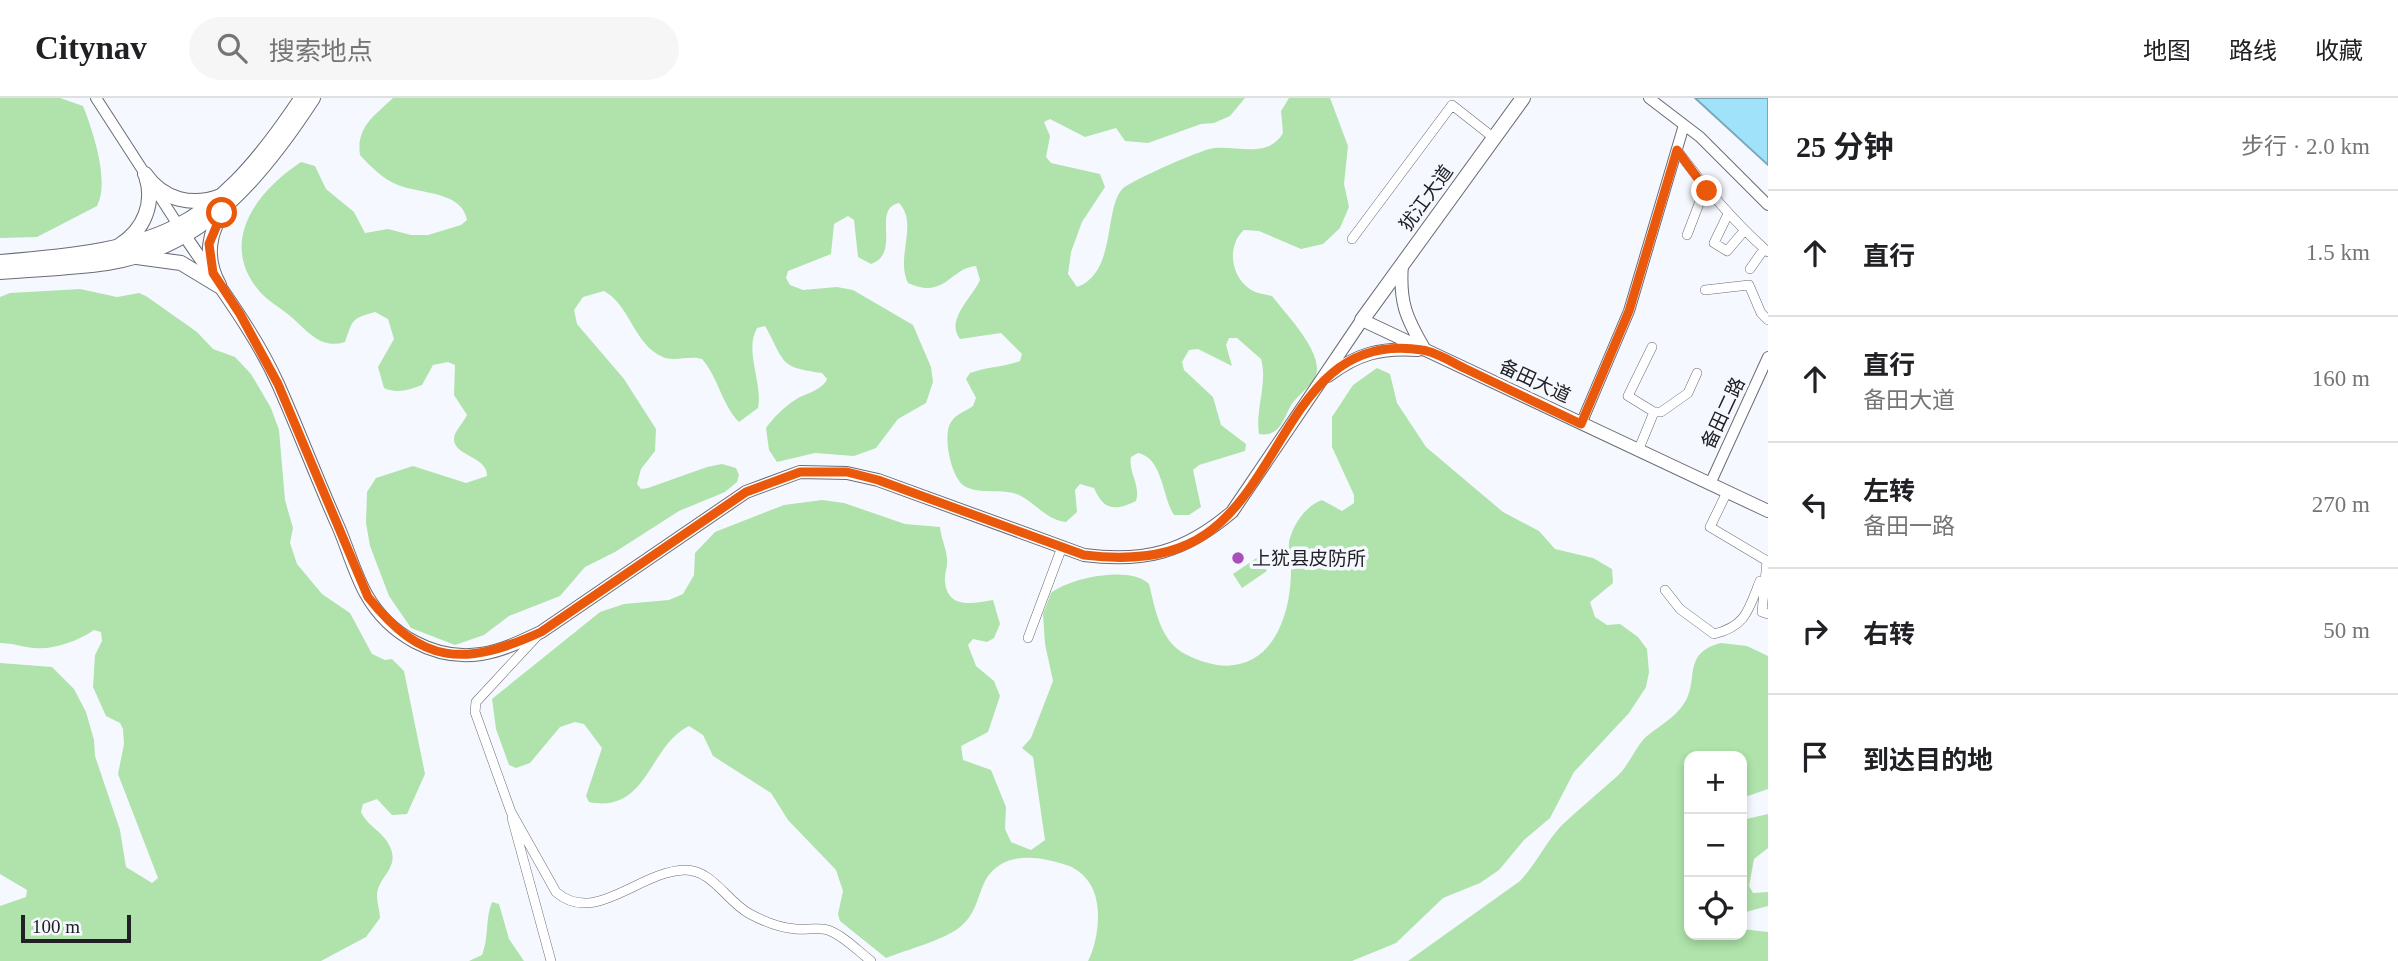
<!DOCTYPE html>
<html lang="zh">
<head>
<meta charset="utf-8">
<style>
  :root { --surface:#fff; --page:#f6f6f6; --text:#202124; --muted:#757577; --line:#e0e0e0 }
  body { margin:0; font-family:"Times New Roman","Noto Sans SC",serif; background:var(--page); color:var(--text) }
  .controls { position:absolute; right:21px; bottom:21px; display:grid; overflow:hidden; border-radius:14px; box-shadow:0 4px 10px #0003 }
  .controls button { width:63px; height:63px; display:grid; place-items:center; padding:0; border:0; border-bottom:2px solid var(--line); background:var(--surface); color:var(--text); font:35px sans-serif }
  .scale { position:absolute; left:21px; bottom:18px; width:110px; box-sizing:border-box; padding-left:7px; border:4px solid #212125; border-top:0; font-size:19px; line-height:24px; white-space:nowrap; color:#212125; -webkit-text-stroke:5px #f6f8ff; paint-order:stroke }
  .stop { position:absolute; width:21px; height:21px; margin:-16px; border:5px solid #ea580c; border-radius:50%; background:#fff }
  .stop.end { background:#ea580c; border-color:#fff; box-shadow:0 2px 7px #0008 }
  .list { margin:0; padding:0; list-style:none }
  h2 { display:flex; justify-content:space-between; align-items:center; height:91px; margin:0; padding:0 28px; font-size:30px }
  h2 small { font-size:23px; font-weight:400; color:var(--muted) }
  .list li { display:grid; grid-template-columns:46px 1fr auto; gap:21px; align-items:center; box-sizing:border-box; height:126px; padding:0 28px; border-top:2px solid var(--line) }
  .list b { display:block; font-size:26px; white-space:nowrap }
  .list p { margin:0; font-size:23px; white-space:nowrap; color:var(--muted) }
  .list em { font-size:23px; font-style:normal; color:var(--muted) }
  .icon { flex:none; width:38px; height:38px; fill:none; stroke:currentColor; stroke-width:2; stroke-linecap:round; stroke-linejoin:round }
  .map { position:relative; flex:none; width:1768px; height:863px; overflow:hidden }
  header { display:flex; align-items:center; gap:42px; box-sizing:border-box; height:98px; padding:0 35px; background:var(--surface); border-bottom:2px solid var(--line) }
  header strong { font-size:33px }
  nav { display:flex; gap:38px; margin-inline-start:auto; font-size:24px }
  .search { width:490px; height:63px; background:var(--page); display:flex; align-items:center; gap:18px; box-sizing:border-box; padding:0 24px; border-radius:38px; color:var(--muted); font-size:26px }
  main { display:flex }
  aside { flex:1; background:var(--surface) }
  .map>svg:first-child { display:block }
  .green { fill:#afe3ab }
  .water { fill:#a0e2f9; stroke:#7aa8b9; stroke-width:2 }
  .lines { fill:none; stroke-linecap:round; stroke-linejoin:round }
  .minor-casing { stroke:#6b6c74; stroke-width:10 }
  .tertiary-casing { stroke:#6b6c74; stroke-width:12 }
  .secondary-casing { stroke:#6b6c74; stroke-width:14 }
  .primary-casing { stroke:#6b6c74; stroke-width:16 }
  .trunk-casing { stroke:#6b6c74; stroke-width:16 }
  .minor { stroke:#fff; stroke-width:9 }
  .tertiary { stroke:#fff; stroke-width:10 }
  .secondary { stroke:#fff; stroke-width:12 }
  .primary { stroke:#fff; stroke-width:14 }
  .trunk { stroke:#fff; stroke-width:14 }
  .route { stroke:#ea580c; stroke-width:9 }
  .poi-dot { fill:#a94fba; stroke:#f6f8ff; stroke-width:2.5 }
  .labels { text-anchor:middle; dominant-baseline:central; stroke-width:7; stroke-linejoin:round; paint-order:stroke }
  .street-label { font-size:19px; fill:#212125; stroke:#f6f8ff }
  .poi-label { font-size:19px; fill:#212125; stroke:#f6f8ff; text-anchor:start }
</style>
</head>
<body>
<header>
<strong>Citynav</strong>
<div class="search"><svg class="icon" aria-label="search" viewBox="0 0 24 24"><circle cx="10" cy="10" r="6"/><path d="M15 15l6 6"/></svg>搜索地点</div>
<nav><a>地图</a><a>路线</a><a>收藏</a></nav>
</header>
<main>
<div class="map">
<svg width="1768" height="863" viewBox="0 0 1768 863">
  <rect width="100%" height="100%" fill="#f6f8ff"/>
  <path class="green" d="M0 0H60L83 8C93 33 110 84 97 108L37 139 0 140Z
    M393 0H1245L1230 18 1214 25 1201 26 1148 45 1125 43 1116 30 1085 39 1050 21 1044 24 1050 38 1046 59 1051 65 1100 76 1105 89 1082 124 1071 154 1068 176 1077 189C1119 174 1102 103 1126 88 1147 76 1185 59 1209 51 1231 45 1267 63 1283 35L1281 13 1289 0H1330L1348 48 1344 86 1349 109 1340 130 1323 146 1301 151 1259 133 1244 132C1228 146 1230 174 1246 188 1253 195 1263 196 1272 198 1285 215 1324 255 1316 277 1311 290 1295 298 1289 311 1282 326 1277 339 1259 336 1255 311 1268 286 1261 261L1237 240H1229L1226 247 1232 268 1198 251 1189 252 1182 264 1184 272 1213 299 1221 327 1246 346 1245 353 1199 367 1193 372 1201 409 1189 417H1174C1162 399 1163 360 1138 355L1131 359C1128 374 1141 387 1136 403 1115 413 1104 413 1094 390L1080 386 1075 392 1077 414 1066 424C1046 422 1036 405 1019 397 1003 390 982 397 966 389 951 382 942 337 951 324 957 315 965 314 973 308L976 300 966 281 970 275C986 269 1003 269 1020 263L1022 256 1001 235 960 241C945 222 972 200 980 182L976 168C950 170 945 202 908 185 895 159 919 126 899 105 871 111 902 155 871 166L858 159 854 122 848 118 834 126 831 156 788 173 786 180 790 187 803 192 837 189 853 192 913 227 931 269 933 284 926 305 898 321 876 350 854 358 815 355 777 364 769 352 766 330C773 320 784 309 795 302 805 295 822 293 827 281L822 275C778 269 786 265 765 228L757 230C744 253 763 285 758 310L739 324C722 307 718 279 702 261 690 257 674 264 663 259 634 247 630 207 604 193L583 199 574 212 577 226 624 281 656 331 655 353 641 371 637 386 641 391 648 390 707 369 722 366 736 370 739 377 737 384 725 394 679 413 615 454 585 469 560 498 509 518 484 537 455 547 411 530 389 498 370 448 366 425 367 394 376 380 413 368 466 385 487 378C488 357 447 358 455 336 458 330 464 323 467 317L454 297 455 267 448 264 433 267 422 287C409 292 397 296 384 290L378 269 394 241 388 221 375 214C350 221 353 222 345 244 320 252 307 232 290 218 281 210 268 203 260 194 217 144 257 93 301 64L315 68 326 91 354 114 365 135 388 131 411 137H428L461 127 467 122C462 93 420 96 398 87 384 82 370 68 360 57 356 29 374 18 393 0Z
    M80 191 117 199 139 195 146 198 197 234 213 251 235 259 251 276 271 310 279 332 285 402 293 430 290 445 297 466 322 496 350 515 372 556 385 562 392 561 404 573 425 676 407 716 392 717 377 701 363 706 361 714C367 727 378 731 386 742 405 769 377 777 377 798 377 805 380 813 380 820L366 839 321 863H0V808L26 799 27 792 0 776V565L52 569 74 591 86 614 94 642 95 658 120 732 126 769 152 785 158 780 118 676 124 646 123 631 120 625 106 618 93 589 95 557 102 543 101 534 94 532C78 543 54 552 34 550 22 549 13 545 0 545V199L10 195Z
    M1377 270 1390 276 1397 305 1426 349 1503 414 1539 433 1555 451 1593 460 1612 471 1613 485 1590 504 1595 519 1607 527 1620 526 1638 539 1647 551 1649 574 1646 589 1629 615 1574 674 1550 720 1524 742 1499 772 1480 785 1443 800 1396 845 1352 863H1088C1096 848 1100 823 1097 806 1095 788 1083 772 1066 767 1039 758 1002 752 985 783 977 800 976 816 960 829 944 842 906 852 886 860L840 823 838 816 843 793 836 772 788 722 771 695 713 658 703 637 689 628C648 648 648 716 589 704L586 698 602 650 584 626 575 624 560 629 530 665 516 670 509 667 496 631 492 601 600 514 624 506 669 502 683 496 694 477 695 455 715 434 784 407 822 402 844 405 905 426 940 429C941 441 947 451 947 462 948 469 944 476 945 484 948 512 974 505 993 502L1000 526 994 540 987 544 973 541 968 547 976 568 994 583 1000 598 988 634 961 648 963 662 991 672 1006 709 1005 731 1011 744 1031 752 1045 742 1033 659 1022 650 1031 640 1053 583 1045 546 1043 516 1051 495C1069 480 1131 467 1149 486 1155 510 1160 543 1185 556 1257 593 1292 536 1291 468 1291 457 1286 449 1291 437 1296 422 1308 407 1322 402L1342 413 1354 405V397L1332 349V319L1353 287Z
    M1258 459 1267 473 1242 490 1233 476Z
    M1721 545 1747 548 1768 558V691L1742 700V658H1689V720L1685 728 1686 735 1689 734V837H1742V831L1768 834V863H1408L1520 783C1536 766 1546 744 1562 727 1579 711 1597 696 1614 681 1627 671 1633 654 1643 642 1651 633 1670 623 1680 611 1703 586 1678 556 1721 545Z
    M1768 716V750L1754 761 1749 788 1753 795 1768 794V808L1742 815V722Z
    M492 804 499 806 509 841 524 863H469L482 857C489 840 485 821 492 804Z"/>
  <path class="water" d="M1695 0H1768V67Z"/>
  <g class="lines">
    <g class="minor-casing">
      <path id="minor" d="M1677 52C1705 90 1733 123 1768 154
        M1728 116 1714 145 1727 153 1744 133
        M1687 137 1705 90
        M1352 141 1452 7 1494 40
        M1750 171 1764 151
        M1705 192 1749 187 1761 215 1768 222
        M1652 249 1628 298 1654 314H1661L1688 295 1697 275
        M1638 353 1654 314
        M1727 394 1710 429 1767 463 1762 514 1768 516
        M1665 492 1680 511 1714 536C1746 528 1748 513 1760 483
        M540 535 476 604 475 614 511 714 556 794C595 828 639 773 685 772 713 772 727 804 750 816 763 823 781 830 796 831 807 832 817 829 828 832 844 838 858 853 871 863
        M1028 540 1062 449
        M512 720 551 863"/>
    </g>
    <g class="tertiary-casing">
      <path id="tertiary" d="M96 0 182 133
        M1649 0 1700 39 1768 107
        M1581 326 1629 213 1684 27
        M1710 386 1768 259"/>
    </g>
    <g class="secondary-casing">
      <path id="secondary" d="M185 138C218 187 254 233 278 286 299 333 317 381 338 428 348 451 354 474 366 496 389 537 435 563 481 556 502 553 522 543 541 534L746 394 800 374 847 375 878 382 1084 457C1145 465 1185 454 1232 414L1362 222 1768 413
        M1402 166C1399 204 1406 220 1425 252
        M1328 278C1357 256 1381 249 1418 252"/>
    </g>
    <g class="primary-casing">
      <path id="primary" d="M145 76C163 102 192 109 221 98
        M120 147C144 132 155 105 146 78
        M137 159 181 165 219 188
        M219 187C204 160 208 132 227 109
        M1362 222 1523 0"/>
    </g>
    <g class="trunk-casing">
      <path id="trunk" d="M0 164C156 151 209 138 299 4
        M0 174C35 171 72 170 107 165 204 150 263 77 313 0"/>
    </g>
    <use href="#minor" class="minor"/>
    <use href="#tertiary" class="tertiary"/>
    <use href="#secondary" class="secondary"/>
    <use href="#primary" class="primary"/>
    <use href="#trunk" class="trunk"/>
  </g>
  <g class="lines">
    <path class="route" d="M222 115 209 146 213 175 240 216 278 286 368 499C422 567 464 569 541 534L746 394 800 374H847L878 382 1084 457C1125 462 1170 461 1206 436 1287 380 1297 232 1422 252 1437 254 1453 265 1466 271 1504 289 1543 308 1581 326L1629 213 1677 52 1707 93"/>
  </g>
  <circle class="poi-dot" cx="1238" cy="460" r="7"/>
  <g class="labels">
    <g class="street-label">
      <text transform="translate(1426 100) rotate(-54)">犹江大道</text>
      <text transform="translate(1535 283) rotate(25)">备田大道</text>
      <text transform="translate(1723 315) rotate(-65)">备田二路</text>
    </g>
    <g class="poi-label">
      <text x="1252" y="460">上犹县皮防所</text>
    </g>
  </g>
</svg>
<div class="controls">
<button>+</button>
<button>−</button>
<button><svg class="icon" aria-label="locate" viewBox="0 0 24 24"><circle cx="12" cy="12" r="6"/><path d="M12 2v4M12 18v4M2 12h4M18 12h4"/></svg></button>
</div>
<div class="scale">100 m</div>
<div class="stop" style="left:222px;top:115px"></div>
<div class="stop end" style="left:1707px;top:93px"></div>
</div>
<aside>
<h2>25 分钟<small>步行 · 2.0 km</small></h2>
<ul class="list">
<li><svg class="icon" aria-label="ahead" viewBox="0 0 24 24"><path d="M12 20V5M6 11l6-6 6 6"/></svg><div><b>直行</b></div><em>1.5 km</em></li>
<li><svg class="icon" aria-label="ahead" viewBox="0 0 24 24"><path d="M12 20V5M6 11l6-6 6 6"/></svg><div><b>直行</b><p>备田大道</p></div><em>160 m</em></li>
<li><svg class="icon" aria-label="left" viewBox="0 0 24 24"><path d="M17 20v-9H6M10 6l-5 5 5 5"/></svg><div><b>左转</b><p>备田一路</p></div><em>270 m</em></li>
<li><svg class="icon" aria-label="right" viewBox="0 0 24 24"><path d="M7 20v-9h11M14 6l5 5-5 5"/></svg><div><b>右转</b></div><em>50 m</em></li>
<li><svg class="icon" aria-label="arrive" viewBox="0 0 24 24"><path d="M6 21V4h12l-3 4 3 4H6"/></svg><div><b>到达目的地</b></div></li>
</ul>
</aside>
</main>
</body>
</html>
